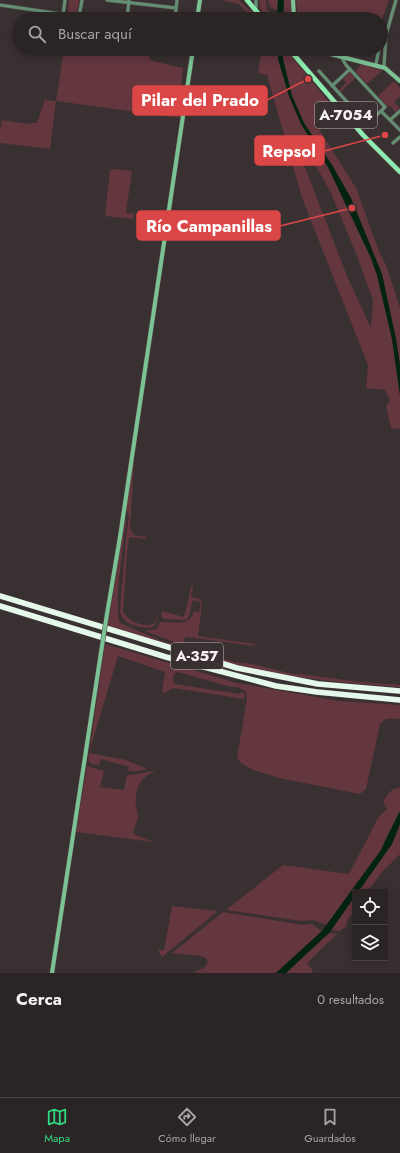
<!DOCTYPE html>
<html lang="es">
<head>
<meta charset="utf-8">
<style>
  :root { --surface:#2b2425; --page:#332c2d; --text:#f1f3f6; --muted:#a6a4a7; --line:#474142; --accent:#31d882 }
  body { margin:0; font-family:Jost,sans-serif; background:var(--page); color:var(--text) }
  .controls { position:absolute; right:12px; bottom:12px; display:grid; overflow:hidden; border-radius:0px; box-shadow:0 2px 10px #0003 }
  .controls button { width:36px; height:36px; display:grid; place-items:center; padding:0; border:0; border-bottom:1px solid var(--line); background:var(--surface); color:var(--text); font:20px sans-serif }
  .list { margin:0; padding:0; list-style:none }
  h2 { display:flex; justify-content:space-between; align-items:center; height:52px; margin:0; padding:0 16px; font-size:17px }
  h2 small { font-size:13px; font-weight:400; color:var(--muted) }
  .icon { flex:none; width:22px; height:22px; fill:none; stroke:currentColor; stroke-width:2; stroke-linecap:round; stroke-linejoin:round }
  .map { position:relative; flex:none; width:400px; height:973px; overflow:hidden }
  .search { position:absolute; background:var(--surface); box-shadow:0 2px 10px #0003; left:12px; right:12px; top:12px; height:44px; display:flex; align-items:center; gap:10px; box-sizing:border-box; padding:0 14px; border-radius:22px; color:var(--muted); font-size:15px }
  .sheet { height:124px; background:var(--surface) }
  nav { display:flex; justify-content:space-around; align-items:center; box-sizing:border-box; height:56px; border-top:1px solid var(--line); background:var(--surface); font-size:11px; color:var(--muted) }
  nav a { display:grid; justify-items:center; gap:2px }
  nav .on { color:var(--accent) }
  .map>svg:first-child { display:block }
  .green { fill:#64363e; fill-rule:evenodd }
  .water { fill:#032311 }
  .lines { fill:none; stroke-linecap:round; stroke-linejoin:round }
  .street-casing { stroke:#584f50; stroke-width:4 }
  .secondary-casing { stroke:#584f50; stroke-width:5 }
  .primary-casing { stroke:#584f50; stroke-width:5.5 }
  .highway-casing { stroke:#584f50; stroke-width:6 }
  .street { stroke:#638f72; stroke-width:3 }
  .secondary { stroke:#7bc395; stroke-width:4 }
  .primary { stroke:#8decaf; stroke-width:4.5 }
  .highway { stroke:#e5f9eb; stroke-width:5.5 }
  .secondary-bridge-casing { stroke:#584f50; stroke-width:5; stroke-linecap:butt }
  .secondary-bridge { stroke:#7bc395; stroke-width:4 }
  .labels { text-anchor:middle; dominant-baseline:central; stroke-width:3; stroke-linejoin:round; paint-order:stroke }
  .shield { fill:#393031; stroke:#bfb8b9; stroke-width:1 }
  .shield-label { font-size:15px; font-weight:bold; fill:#f8f2f3 }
  .leader { fill:none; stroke:#db4646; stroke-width:1.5 }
  .callout-dot { fill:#db4646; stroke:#393031; stroke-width:1.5 }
  .callout { fill:#db4646; stroke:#db4646; stroke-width:1.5 }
  .callout-label { font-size:17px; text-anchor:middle; font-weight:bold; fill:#fff }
</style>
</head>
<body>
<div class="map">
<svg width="400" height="973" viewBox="0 0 400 973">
  <rect width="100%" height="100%" fill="#393031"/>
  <path class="green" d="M69 0H79L77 14 68 12Z
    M221 0H239L250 11 252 10 260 19H254L239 4Z
    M259 0H266L267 10 277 16V19H269L260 9Z
    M268 0H278L277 10C270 8 269 7 268 0Z
    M284 0H291V19H283Z
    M296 0H389L381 22V19H298Z
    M64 49H152L149 60 183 68 179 102 184 103 180 118 56 101 50 149 0 143V131L2 120 28 124 31 123H37L45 100 56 101Z
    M262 49H278V59L289 96 301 124 328 167 371 258 377 275 392 339 400 395V429L391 428 386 406 390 400 385 390 366 388 368 365 302 198 267 75 258 73ZM307 150 331 193 357 256 373 300 371 328 347 276 304 165Z
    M283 49H285L350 127C341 119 331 107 318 111L315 116V123L356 188 380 254 386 265 400 308V365L396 339 382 274 332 165 304 123 292 96 283 59Z
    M362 64 382 71 367 84 355 71Z
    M350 72 355 78 341 92 339 90 346 83 343 79Z
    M394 81 400 88V96L394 102 400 108 396 113 390 106 388 107 378 96Z
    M114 169 132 171 126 213 134 214 133 219 105 216 110 170Z
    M133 463 134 464 130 528 134 535 146 537V539L129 537 127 554 123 611C127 621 144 628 154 624L157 617H158L155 625 151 628C138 627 122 625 120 611L126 537 129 516 126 509Z
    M125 517C128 523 124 531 124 538 122 558 114 606 120 623L162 641 234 662 252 664 293 674H301L359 682 400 685V687C344 683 288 678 234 664 191 653 150 639 108 627Z
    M192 584 193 587 191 597 201 599 202 602 198 636 255 644V646L186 637 183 640 186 643 235 658 176 643 145 631 157 629 160 622H163C177 622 189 627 194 611L199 612 201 602 193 600 188 619 185 620 164 619 161 616 162 611 184 617Z
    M105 644 237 683 339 701 400 705V719C392 719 386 716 380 724L366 789 360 794 279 778 253 770 241 763 237 758 247 698 246 692 238 687H231L178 672 174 674 173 680 174 684 240 694 241 692 245 694 244 699 173 688 165 693 162 692 165 672 118 656 89 753 126 760 147 769 138 771H128L129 767 101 759 99 765 91 764 88 761 89 754Z
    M87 766 104 771 100 787 124 790 127 775 139 774 157 770C140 777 134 789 136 807 137 810 138 814 138 817 137 824 133 827 134 834L153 842 76 832Z
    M400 787V811L387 837 381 850 327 925 313 920 301 921 226 910 283 865 349 874 378 818 387 809 383 802C387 794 391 789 400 787Z
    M400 824V854L381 873 367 892H358L392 844Z
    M355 896V910L347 921 346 927 339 931 331 930Z
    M172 906 218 911 162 957 158 950H164Z
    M223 912 303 925 312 924 322 931 276 973H193L205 967 208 962 206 958 201 956 172 953Z
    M329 933 337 934 307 963 313 971 312 973H286Z"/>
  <path class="water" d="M278 0H284L283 19H277Z
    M278 49H283V59L292 96 304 123 332 165 351 198 382 274 396 339 400 365V395L392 339 377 275 371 258 328 167 301 124 289 96 278 59Z
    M400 811V824L392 844 358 892H355V896L330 932 286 973H276L322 931 381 850 387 837Z"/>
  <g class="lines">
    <g class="street-casing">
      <path id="street" d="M107 0 176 8
        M256 0V9
        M0 5 95 19
        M63 15 65 0
        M79 17 82 0
        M127 19 129 0
        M175 19 177 0
        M343 57V60L346 65 385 107 381 111 400 130
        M376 64 379 49
        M384 67 386 35 396 0
        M319 71 367 124 381 111
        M332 86 350 69
        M390 120 400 111
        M393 143 400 137"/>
    </g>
    <g class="secondary-casing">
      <path id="secondary" d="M293 0 294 19
        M197 19 200 0
        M311 49 385 68 400 81
        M107 614 120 537 193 49
        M52 973 102 646"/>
    </g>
    <g class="primary-casing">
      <path id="primary" d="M247 0 263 19
        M289 49 363 135 400 172"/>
    </g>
    <g class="highway-casing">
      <path id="highway" d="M0 596 237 668 318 684 400 691
        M0 606 166 657 276 686 317 692 400 700"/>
    </g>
    <use href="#street" class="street"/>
    <use href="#secondary" class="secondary"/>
    <use href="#primary" class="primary"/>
    <use href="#highway" class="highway"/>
    <g class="secondary-bridge-casing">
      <path id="secondary-bridge" d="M102 646 107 614"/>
    </g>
    <use href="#secondary-bridge" class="secondary-bridge"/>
  </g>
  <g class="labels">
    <g class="shield">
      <rect x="315" y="102" width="62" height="26" rx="3"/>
      <rect x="171" y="643" width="52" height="26" rx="3"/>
    </g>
    <g class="shield-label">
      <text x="346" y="115">A-7054</text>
      <text x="197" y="656">A-357</text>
    </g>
  </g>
  <path class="leader" d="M308 79L267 100M385 135L324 151M352 208L280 226"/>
  <g class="callout-dot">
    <circle cx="308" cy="79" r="4"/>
    <circle cx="385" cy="135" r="4"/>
    <circle cx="352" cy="208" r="4"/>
  </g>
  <g class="callout">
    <rect x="133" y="86" width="134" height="29" rx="4"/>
    <rect x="255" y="136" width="69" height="29" rx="4"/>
    <rect x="137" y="211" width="143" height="29" rx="4"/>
  </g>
  <g class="callout-label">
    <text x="200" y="106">Pilar del Prado</text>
    <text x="289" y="157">Repsol</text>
    <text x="209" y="232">Río Campanillas</text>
  </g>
</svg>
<div class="controls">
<button><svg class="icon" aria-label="locate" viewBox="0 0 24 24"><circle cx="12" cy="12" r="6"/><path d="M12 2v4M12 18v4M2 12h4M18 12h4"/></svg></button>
<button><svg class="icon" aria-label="layers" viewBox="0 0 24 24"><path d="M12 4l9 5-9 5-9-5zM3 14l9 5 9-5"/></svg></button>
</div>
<div class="search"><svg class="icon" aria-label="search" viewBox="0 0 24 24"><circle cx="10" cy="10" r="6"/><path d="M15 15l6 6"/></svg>Buscar aquí</div>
</div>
<section class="sheet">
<h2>Cerca<small>0 resultados</small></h2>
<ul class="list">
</ul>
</section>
<nav>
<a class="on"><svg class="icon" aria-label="map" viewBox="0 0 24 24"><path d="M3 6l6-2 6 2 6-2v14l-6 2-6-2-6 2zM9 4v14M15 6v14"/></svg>Mapa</a>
<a><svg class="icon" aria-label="directions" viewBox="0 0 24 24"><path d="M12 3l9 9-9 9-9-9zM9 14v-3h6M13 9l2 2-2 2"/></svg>Cómo llegar</a>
<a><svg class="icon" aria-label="saved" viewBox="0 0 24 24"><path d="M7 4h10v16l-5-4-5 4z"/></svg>Guardados</a>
</nav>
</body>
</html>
